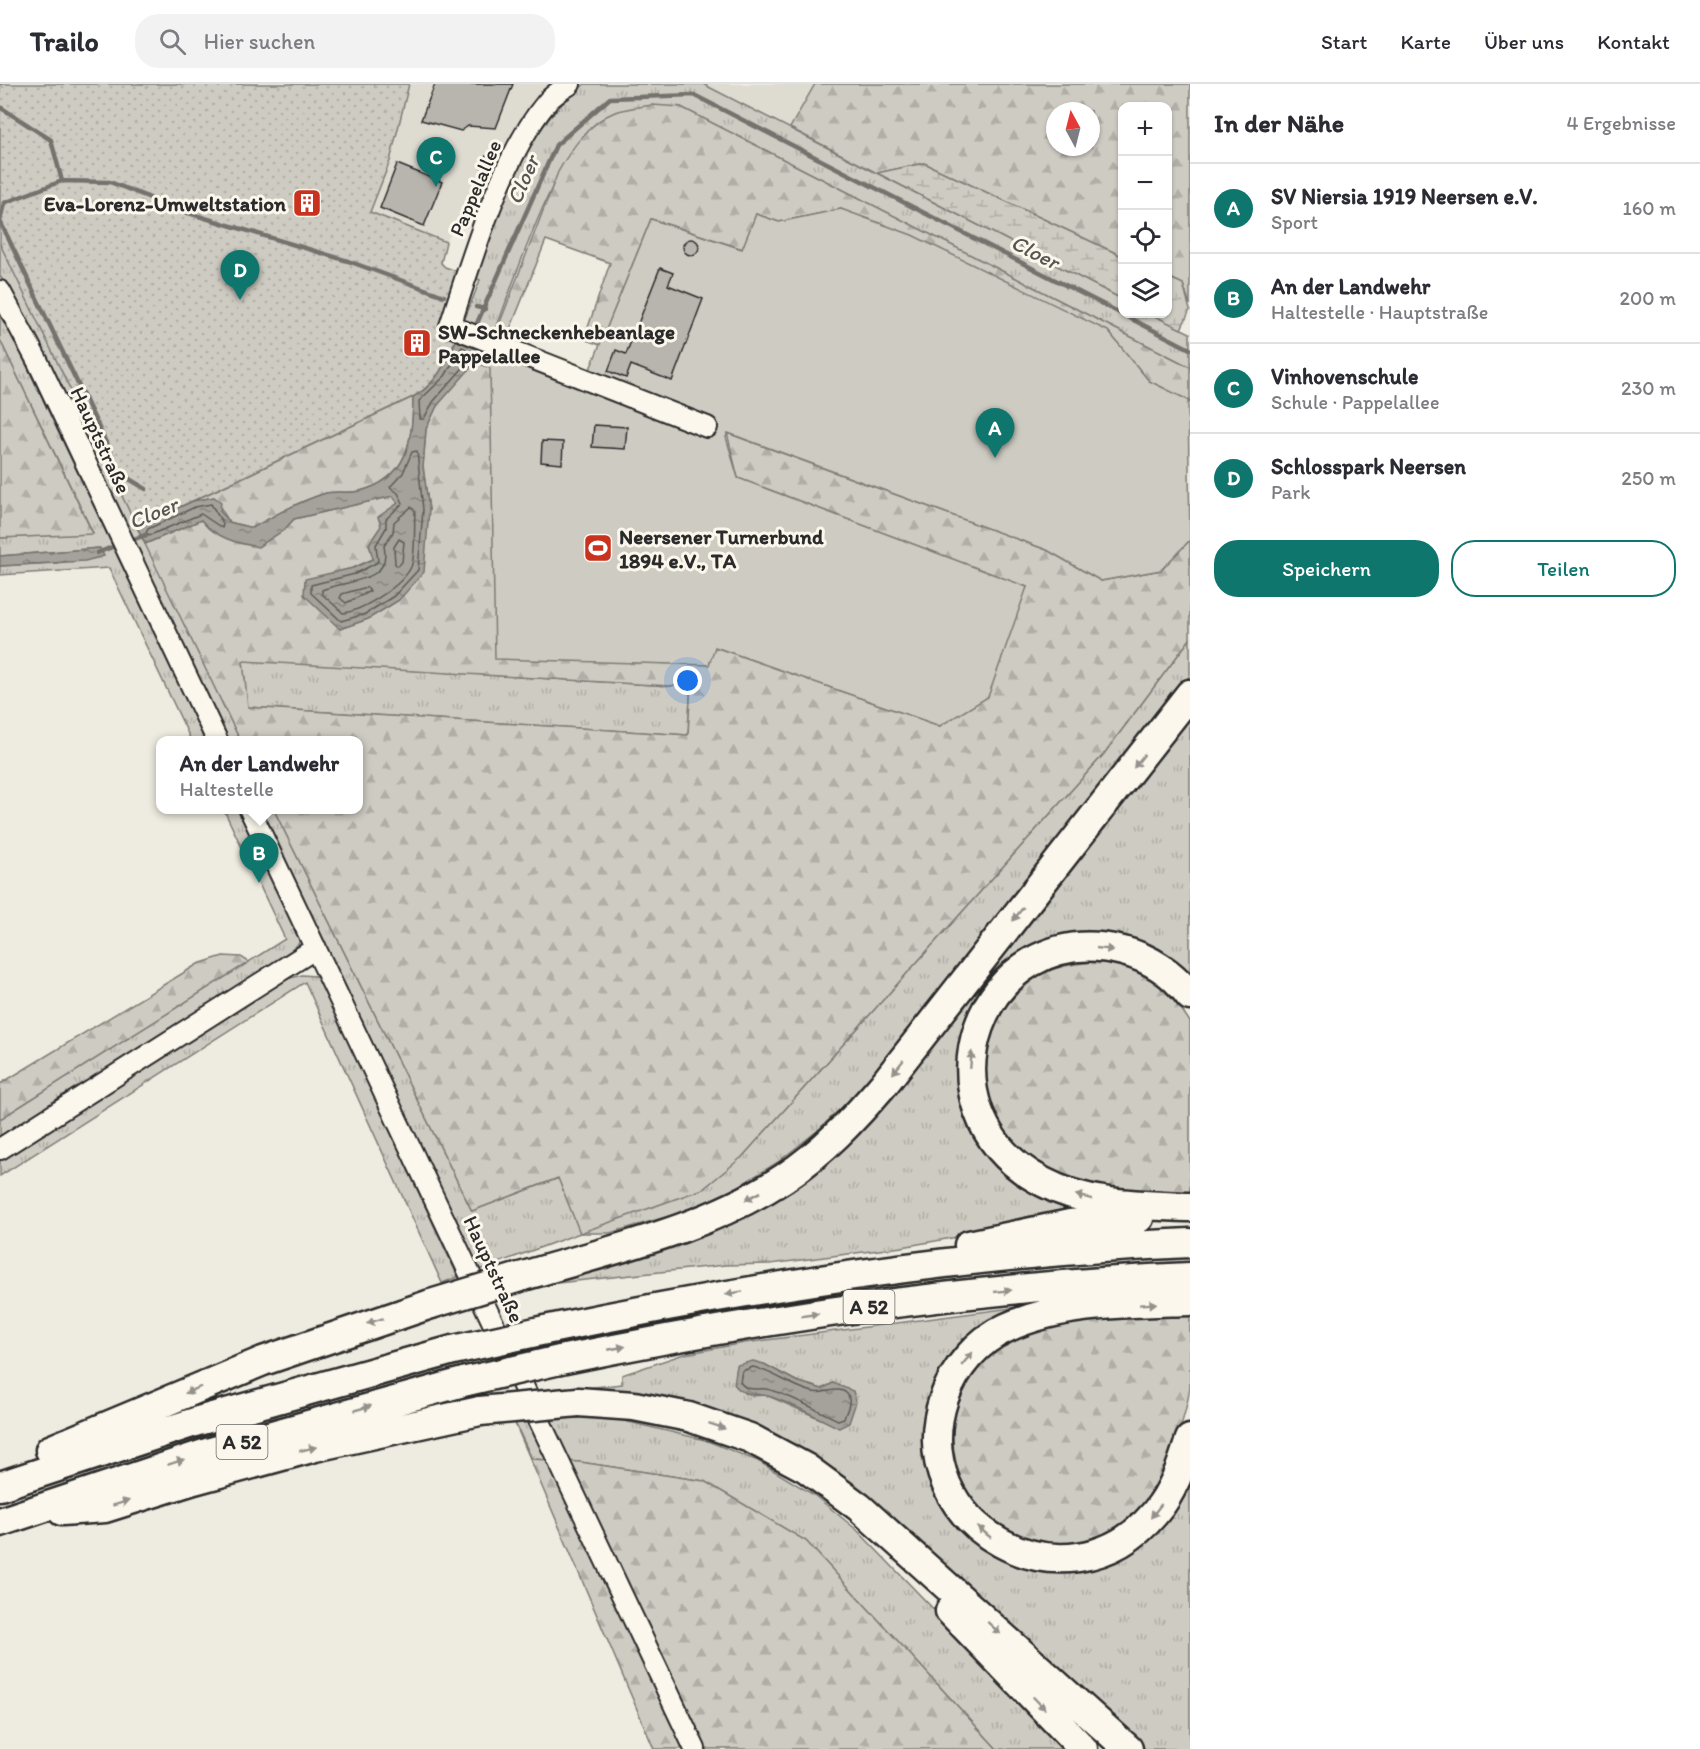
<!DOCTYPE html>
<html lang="de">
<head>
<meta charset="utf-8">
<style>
  :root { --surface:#fff; --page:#f2f2f3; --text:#2b2b33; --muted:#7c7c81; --line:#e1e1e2; --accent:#0f766e }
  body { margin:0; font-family:Itim,sans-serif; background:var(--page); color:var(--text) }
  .controls { position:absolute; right:18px; top:18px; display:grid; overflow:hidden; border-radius:12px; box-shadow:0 2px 4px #0004 }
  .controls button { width:54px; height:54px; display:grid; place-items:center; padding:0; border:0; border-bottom:2px solid var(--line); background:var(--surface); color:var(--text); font:30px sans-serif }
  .compass { position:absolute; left:1046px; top:18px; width:54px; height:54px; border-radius:50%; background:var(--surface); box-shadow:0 2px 4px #0004; rotate:353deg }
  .you { position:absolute; left:688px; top:597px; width:21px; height:21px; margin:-15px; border:4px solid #fff; border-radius:50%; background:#1a73e8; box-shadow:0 0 0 9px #1a73e833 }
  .badge { display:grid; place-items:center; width:39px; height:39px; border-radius:50%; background:var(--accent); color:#fff; font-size:20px; font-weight:700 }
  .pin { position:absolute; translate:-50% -50px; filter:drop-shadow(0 2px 3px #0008) }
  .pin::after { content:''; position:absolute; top:32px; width:21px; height:18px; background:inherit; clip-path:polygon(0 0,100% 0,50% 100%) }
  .popup { position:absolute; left:156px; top:652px; width:207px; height:78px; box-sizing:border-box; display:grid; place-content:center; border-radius:12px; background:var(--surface); filter:drop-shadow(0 2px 4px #0005); font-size:20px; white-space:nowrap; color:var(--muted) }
  .popup b { font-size:22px; color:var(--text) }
  .popup::after { content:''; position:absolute; left:50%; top:100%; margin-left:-12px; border:12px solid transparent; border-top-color:var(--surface) }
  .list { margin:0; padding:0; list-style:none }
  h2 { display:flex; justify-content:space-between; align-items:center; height:78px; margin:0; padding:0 24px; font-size:26px }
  h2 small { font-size:20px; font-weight:400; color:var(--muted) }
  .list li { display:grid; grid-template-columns:39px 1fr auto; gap:18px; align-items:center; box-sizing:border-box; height:90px; padding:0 24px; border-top:2px solid var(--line) }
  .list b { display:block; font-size:22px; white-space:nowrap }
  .list p { margin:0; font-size:20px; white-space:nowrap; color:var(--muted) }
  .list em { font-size:20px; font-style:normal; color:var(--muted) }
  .actions { display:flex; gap:12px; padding:18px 24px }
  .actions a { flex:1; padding:14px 0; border:2px solid var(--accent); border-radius:24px; text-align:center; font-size:21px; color:var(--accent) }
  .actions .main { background:var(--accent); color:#fff }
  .icon { flex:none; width:33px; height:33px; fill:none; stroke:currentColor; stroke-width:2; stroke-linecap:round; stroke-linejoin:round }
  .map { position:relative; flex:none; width:1190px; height:1665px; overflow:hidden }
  header { display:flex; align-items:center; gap:36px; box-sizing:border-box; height:84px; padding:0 30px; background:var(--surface); border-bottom:2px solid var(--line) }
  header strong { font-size:28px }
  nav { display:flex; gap:33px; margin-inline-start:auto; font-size:21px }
  .search { width:420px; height:54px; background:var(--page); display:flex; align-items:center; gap:15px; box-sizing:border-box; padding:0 21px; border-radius:24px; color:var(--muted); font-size:22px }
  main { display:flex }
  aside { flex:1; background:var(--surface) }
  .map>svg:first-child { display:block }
  .built { fill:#dedbd1 }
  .grass { fill:url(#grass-tufts); stroke:#7c7b76; stroke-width:1.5; fill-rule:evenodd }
  .forest { fill:url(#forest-firs); stroke:#7c7b76; stroke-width:1.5; fill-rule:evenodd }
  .wetland { fill:url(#wetland-marsh); stroke:#7c7b76; stroke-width:1.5 }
  .park { fill:url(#park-dots); stroke:#7c7b76; stroke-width:1.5 }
  .garden { fill:#cecbc2; stroke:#7c7b76; stroke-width:1.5 }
  .water { fill:url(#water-ripples); stroke:#74726e; stroke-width:1.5 }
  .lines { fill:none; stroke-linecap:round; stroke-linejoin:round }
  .shore { stroke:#5b5b57; stroke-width:1.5 }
  .stream { stroke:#74726e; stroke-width:4.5 }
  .building { fill:#b8b5ae; stroke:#2b2b2b; stroke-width:1.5 }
  .minor-casing { stroke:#2b2b2b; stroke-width:24 }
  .highway-casing { stroke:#2b2b2b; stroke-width:33 }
  .minor { stroke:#fbf7ec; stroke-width:20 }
  .highway { stroke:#fbf7ec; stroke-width:28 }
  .highway-bridge-casing { stroke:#2b2b2b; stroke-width:33; stroke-linecap:butt }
  .highway-bridge { stroke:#fbf7ec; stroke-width:28 }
  .oneway { fill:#93918c }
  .labels { text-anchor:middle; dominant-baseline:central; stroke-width:6; stroke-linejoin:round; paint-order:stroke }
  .shield { fill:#fbf7ec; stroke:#696865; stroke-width:1.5 }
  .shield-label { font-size:20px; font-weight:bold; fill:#2b2b2b }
  .street-label { font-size:21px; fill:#2b2b2b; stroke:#fbf7ec }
  .poi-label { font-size:21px; font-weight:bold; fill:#2b2b2b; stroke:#fbf7ec; text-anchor:start }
  .water-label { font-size:22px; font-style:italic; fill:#555552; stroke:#fbf7ec }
</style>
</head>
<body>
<header>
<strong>Trailo</strong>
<div class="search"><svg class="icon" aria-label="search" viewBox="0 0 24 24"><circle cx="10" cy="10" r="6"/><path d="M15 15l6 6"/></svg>Hier suchen</div>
<nav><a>Start</a><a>Karte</a><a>Über uns</a><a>Kontakt</a></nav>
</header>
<main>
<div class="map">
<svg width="1190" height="1665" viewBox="0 0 1190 1665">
  <defs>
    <pattern id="grass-tufts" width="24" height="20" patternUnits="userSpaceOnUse" patternTransform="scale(1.5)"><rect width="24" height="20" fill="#cecbc2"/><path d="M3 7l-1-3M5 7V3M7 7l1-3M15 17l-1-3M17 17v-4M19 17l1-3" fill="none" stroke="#b1aea7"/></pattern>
    <pattern id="forest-firs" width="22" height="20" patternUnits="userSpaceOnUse" patternTransform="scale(1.5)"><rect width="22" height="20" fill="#cecbc2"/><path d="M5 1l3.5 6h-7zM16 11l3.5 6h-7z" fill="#b1aea7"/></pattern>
    <pattern id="wetland-marsh" width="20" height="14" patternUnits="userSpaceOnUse" patternTransform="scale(1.5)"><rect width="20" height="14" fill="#cecbc2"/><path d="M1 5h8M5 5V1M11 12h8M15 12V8" fill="none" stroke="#b1aea7"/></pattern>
    <pattern id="park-dots" width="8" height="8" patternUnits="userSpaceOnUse" patternTransform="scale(1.5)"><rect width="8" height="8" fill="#cecbc2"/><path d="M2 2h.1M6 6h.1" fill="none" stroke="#b1aea7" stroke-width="1.8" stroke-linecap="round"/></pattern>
    <pattern id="water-ripples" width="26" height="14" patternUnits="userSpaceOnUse" patternTransform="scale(1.5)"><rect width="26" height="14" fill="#a4a29a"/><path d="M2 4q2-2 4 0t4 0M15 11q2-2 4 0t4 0" fill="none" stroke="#86847e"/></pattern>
  </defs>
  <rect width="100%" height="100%" fill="#eeebe0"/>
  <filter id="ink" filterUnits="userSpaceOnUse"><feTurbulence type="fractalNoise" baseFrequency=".0167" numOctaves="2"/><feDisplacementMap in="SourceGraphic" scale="12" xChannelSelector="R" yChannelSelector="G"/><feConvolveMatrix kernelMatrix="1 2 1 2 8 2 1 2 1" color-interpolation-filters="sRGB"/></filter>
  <g filter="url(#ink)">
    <path class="built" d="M409 0H554L475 141 451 149 446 158 370 128 390 77Z
      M703 0H815L790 44Z"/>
    <path class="grass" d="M585 0H703L1122 215V230H1151L1190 249V283L681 23C657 22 626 22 604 34 555 60 510 212 488 266L457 255 480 196 475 194C501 125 523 45 585 0Z
      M0 160 3 164 240 656H224L24 232 0 192Z
      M0 229 4 234 205 656H191L109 484 0 491V482L57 479 99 464 0 472V454L93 449 0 256Z
      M1190 555V591L1175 613 928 928 854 1012 817 1047 778 1078 731 1107 690 1126 610 1149H580L476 1187 257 726H274L472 1127 559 1094 580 1148 742 1073 1103 671Z
      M243 576 670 602 691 598 688 651 247 623Z
      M1190 623V902L1104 856 981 920 978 1049 1113 1125 902 1163 770 1180 725 1181 548 1200 792 1102Z
      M224 726H238L298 850 299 859 291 867 0 1057V1035L285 855Z
      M302 891 315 892 321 899 458 1193 442 1199 305 898 0 1092V1074L287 895Z
      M1065 1217 971 1258 934 1384 1100 1474 1190 1374V1665H1145L865 1415 827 1386 576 1305 622 1300V1291L684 1270 744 1259ZM764 1280 796 1297 822 1305 833 1299 839 1343 766 1311 752 1312Z
      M603 1332 705 1356 758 1377 814 1411 857 1446 1069 1665H997L806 1457 704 1397 580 1378 532 1375 514 1337Z"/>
    <path class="forest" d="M815 0H1190V221L1183 200 1168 193V22H1122V172L924 79 877 89 790 44ZM1055 27H1091V63H1055Z
      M652 21 681 23 1190 283V320L1188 316 1149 297 1108 247 841 125 779 138 756 130 743 165 651 135 600 261 584 255 610 179 546 156 505 258 494 254 558 88C571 65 589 38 615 28 626 24 640 23 652 21Z
      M0 256 93 450 0 454Z
      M478 263 488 266 482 280 490 284 715 563 940 642 1027 503 738 394 727 349 1047 466 1101 497 1161 486 1190 456V555L1103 671 742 1073 703 1105 580 1149 558 1094 472 1127 274 726H358V656H240L145 460 201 436 209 445 284 446 294 435 393 412 398 419 369 460 374 475 353 484 305 496 340 545 368 535 399 516 429 426 423 383 426 345 437 322ZM243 577 670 602 691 598 688 651 248 623Z
      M413 313C413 356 408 395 360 407 348 410 335 406 323 410 298 418 275 431 252 444L229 438 214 413 193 417Z
      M223 872 241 873 249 878 0 1035V1000L198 880Z
      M1104 877 1132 884 1154 896 1172 911 1190 938V1111C1142 1108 1092 1107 1048 1085 986 1054 963 975 1008 920 1018 908 1031 895 1046 888 1065 880 1084 879 1104 877Z
      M1190 1230C1190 1254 1190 1280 1190 1303 1186 1331 1171 1378 1157 1402 1110 1483 987 1481 958 1387 953 1368 950 1349 955 1329 962 1301 978 1276 1003 1260 1043 1233 1140 1234 1190 1230Z
      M514 1337 532 1375 580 1378 704 1397 806 1457 997 1665H654Z"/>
    <path class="wetland" d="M924 79 1122 172V215L877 89Z
      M1168 193 1183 200 1190 226 1181 245 1151 230H1168Z"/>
    <path class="park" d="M0 0H409L390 77 370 128 446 158 441 179 445 183 462 189C458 239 462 275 419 310L137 443 0 160Z"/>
    <path class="garden" d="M841 125 912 151 1108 247 1149 297 1188 316 1190 456 1161 486 1101 497 1047 466 728 349 726 353 738 394 1027 503 988 613 940 642 715 563 709 581 495 575 490 284 482 281 488 266 711 353 712 338 588 290 651 135 742 165 756 130 779 138Z"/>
    <path class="water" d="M457 255 478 263 475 279 437 322 426 345 423 383 429 426 424 488 399 516 368 535 340 545 304 511 305 495 353 484 373 475 369 460 381 442 378 433 398 419 393 412 294 435 284 446 258 463C236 459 216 454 201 436L145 460 137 443 193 417 214 413 221 418 220 427 229 438 252 444C275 431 298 418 323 410 335 406 348 410 360 407 408 395 413 356 413 313 437 301 446 277 457 255Z
      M100 464 104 472 85 477 0 482V472Z
      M753 1277 764 1280 796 1297 822 1305 833 1299 853 1307 856 1318 849 1339 839 1344C816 1333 792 1319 768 1312 754 1308 744 1314 734 1300L737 1281Z"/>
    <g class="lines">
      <path class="shore" d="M462 263 470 267 469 277 433 318 424 335H420L419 317 445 292Z
        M417 367 423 426 418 486 394 512 365 530 341 537 311 509V501L355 490 378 478 376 461 386 444V435L403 419 398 409 390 403 403 389 412 368Z
        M211 420 223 440 222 444 201 430 150 451 146 449 148 445 195 423Z
        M411 423 415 427C414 440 416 471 411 483 402 502 362 527 343 529L322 510V506C347 495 392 500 384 462L393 448 394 438Z
        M399 455 404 458 402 478 398 482 395 480 394 463Z
        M367 503 370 507 346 519 340 514 342 510Z
        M753 1283C774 1288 792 1303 813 1308 824 1311 840 1300 848 1311 852 1318 846 1328 844 1334L838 1336C820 1328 784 1308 766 1305 756 1304 747 1308 740 1298L742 1287Z"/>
      <path class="stream" d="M0 23 51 56 62 97
        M476 223 485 225
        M474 246 556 61 610 14 694 11 1190 265
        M146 405 121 390 0 137 4 119 62 97 110 98 185 128 348 177 444 212
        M128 457 146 451
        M97 469 120 460"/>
    </g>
    <path class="building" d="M435 0H513L496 44 468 42 461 47 421 36Z
      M486 72 498 77 492 88 481 83Z
      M397 80 442 98 424 142 380 124Z
      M301 109 318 117 312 131 295 124Z
      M683 163a8 8 0 1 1 16 0a8 8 0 1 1-16 0Z
      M660 184 673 189 668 201 703 215 672 297 631 281 626 294 608 287 616 266 626 270Z
      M594 341 627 343 625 365 592 363Z
      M542 357 563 358 562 380 541 378Z"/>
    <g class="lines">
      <g class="minor-casing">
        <path id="minor" d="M570 0C563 5 554 10 548 17 502 71 472 174 450 242L707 343
          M0 207 38 278 217 656
          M250 726 695 1665
          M0 1065 316 864"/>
      </g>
      <g class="highway-casing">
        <path id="highway" d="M1190 912C1174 890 1150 874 1123 867 980 831 908 1028 1043 1098 1088 1122 1141 1121 1190 1123
          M969 1161 1070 1140 1139 1134
          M520 1193C610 1166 705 1146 784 1094 823 1068 854 1035 884 1000L1190 610
          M1190 1217C1131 1219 1061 1218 1006 1244 977 1257 955 1284 944 1314 901 1442 1068 1533 1155 1429 1173 1408 1182 1381 1190 1355
          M545 1246C757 1202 973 1168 1190 1159
          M560 1276C767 1233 978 1202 1190 1193
          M578 1318 634 1322 689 1333 750 1354 806 1384 859 1423 1128 1665
          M50 1366 263 1277 431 1220
          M0 1402 198 1337 453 1266
          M62 1427 105 1424 194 1396 315 1363 480 1327
          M0 1438 207 1369 467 1297
          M950 1527 1083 1665"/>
      </g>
      <use href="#minor" class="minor"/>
      <use href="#highway" class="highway"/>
      <g class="highway-bridge-casing">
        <path id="highway-bridge" d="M431 1220 520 1193
          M453 1266 545 1246
          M467 1297 560 1276
          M480 1327 578 1318"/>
      </g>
      <use href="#highway-bridge" class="highway-bridge"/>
    </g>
    <defs><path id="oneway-solid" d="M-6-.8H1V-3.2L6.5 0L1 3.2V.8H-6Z" transform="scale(1.5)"/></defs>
    <g class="oneway">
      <use href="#oneway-solid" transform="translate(1139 677) rotate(128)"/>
      <use href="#oneway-solid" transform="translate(1018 830) rotate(128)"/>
      <use href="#oneway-solid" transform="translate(1105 865) rotate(6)"/>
      <use href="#oneway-solid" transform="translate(971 976) rotate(-85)"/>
      <use href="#oneway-solid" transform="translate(898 983) rotate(128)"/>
      <use href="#oneway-solid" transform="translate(753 1112) rotate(152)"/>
      <use href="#oneway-solid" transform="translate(1084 1113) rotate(-165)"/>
      <use href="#oneway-solid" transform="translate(1003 1207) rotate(-6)"/>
      <use href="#oneway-solid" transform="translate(734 1209) rotate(170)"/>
      <use href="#oneway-solid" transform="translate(1148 1220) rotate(-4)"/>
      <use href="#oneway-solid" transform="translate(810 1231) rotate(-8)"/>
      <use href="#oneway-solid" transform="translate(375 1237) rotate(162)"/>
      <use href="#oneway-solid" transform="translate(617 1264) rotate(-11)"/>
      <use href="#oneway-solid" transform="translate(967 1275) rotate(-50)"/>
      <use href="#oneway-solid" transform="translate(193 1306) rotate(157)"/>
      <use href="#oneway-solid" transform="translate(363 1324) rotate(-16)"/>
      <use href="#oneway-solid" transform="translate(717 1342) rotate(19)"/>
      <use href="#oneway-solid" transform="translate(308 1365) rotate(-14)"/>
      <use href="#oneway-solid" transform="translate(176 1378) rotate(-18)"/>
      <use href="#oneway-solid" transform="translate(121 1419) rotate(-17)"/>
      <use href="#oneway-solid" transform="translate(1156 1427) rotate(128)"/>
      <use href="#oneway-solid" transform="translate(984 1448) rotate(-140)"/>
      <use href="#oneway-solid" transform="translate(994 1544) rotate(42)"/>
      <use href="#oneway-solid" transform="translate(1039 1619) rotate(46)"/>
    </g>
  </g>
  <defs>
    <g id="building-square" transform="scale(1.5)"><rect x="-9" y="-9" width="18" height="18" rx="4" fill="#c8321e" stroke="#fbf7ec"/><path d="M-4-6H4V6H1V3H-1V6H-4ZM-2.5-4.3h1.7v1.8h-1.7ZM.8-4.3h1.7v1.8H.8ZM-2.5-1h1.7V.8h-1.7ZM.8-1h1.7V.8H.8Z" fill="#fff"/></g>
    <g id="stadium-square" transform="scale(1.5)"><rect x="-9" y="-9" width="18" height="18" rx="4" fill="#c8321e" stroke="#fbf7ec"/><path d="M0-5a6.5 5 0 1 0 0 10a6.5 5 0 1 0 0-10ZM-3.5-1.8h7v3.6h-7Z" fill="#fff"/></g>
  </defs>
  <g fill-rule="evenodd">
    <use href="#building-square" x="307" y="119"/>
    <use href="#building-square" x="417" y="259"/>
    <use href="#stadium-square" x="598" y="464"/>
  </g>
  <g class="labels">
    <g class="shield">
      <rect x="843.5" y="1206" width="51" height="34" rx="4.5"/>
      <rect x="216.5" y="1341" width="51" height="34" rx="4.5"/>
    </g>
    <g class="shield-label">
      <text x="869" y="1223">A 52</text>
      <text x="242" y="1358">A 52</text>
    </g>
    <g class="street-label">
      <text transform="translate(475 104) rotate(-67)">Pappelallee</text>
      <text transform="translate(101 356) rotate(65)">Hauptstraße</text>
      <text transform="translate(494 1185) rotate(65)">Hauptstraße</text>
    </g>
    <g class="poi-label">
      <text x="286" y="119" text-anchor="end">Eva-Lorenz-Umweltstation</text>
      <text x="438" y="247">SW-Schneckenhebeanlage<tspan x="438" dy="24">Pappelallee</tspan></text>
      <text x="619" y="452">Neersener Turnerbund<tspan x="619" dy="24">1894 e.V., TA</tspan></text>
    </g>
    <g class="water-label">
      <text transform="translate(523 96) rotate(-67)">Cloer</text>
      <text transform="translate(1035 168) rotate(27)">Cloer</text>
      <text transform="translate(153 429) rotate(-22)">Cloer</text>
    </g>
  </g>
</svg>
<div class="controls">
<button>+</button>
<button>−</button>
<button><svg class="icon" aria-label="locate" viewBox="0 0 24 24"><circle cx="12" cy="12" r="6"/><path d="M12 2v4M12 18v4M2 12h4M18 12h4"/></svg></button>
<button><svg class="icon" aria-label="layers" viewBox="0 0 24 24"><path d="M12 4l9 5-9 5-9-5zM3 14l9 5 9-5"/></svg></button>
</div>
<svg class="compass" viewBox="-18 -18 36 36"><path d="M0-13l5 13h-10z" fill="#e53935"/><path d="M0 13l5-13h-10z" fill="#7c7c81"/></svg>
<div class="you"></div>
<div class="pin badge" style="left:995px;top:374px">A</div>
<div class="pin badge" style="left:259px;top:799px">B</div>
<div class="popup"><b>An der Landwehr</b>Haltestelle</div>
<div class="pin badge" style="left:436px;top:103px">C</div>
<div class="pin badge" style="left:240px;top:216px">D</div>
</div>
<aside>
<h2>In der Nähe<small>4 Ergebnisse</small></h2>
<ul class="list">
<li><span class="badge">A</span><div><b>SV Niersia 1919 Neersen e.V.</b><p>Sport</p></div><em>160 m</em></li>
<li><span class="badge">B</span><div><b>An der Landwehr</b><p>Haltestelle · Hauptstraße</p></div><em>200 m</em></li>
<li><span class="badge">C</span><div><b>Vinhovenschule</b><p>Schule · Pappelallee</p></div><em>230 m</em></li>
<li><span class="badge">D</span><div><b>Schlosspark Neersen</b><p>Park</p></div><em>250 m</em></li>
</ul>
<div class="actions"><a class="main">Speichern</a><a>Teilen</a></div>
</aside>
</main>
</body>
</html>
